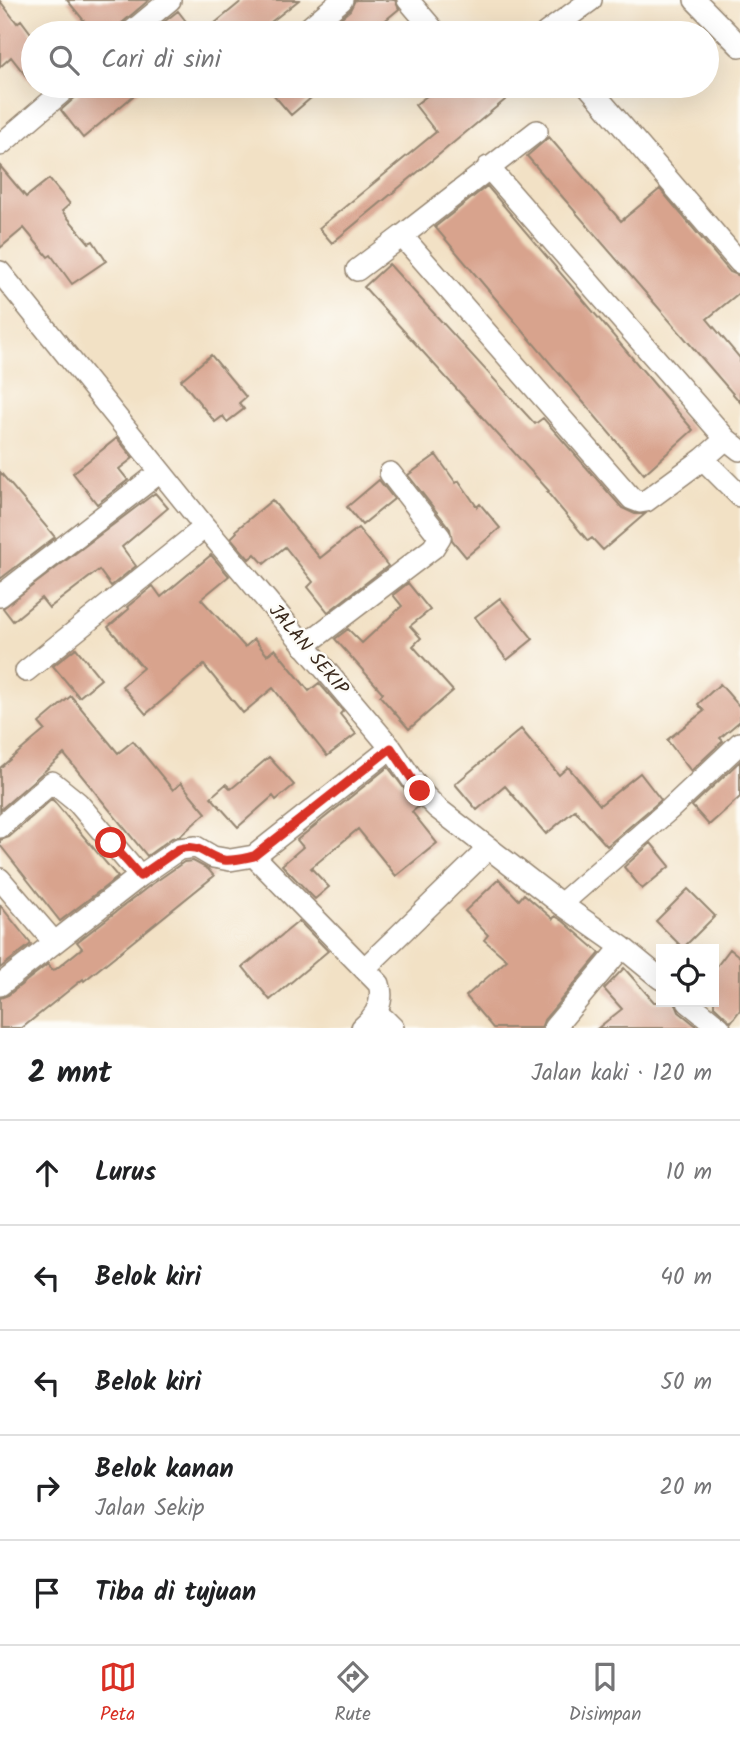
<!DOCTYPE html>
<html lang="id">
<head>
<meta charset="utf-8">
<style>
  :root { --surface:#fff; --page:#f2f2f2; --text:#202124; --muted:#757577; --line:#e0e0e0; --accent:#d93025 }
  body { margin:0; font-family:Kalam,sans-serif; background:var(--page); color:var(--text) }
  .controls { position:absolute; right:21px; bottom:21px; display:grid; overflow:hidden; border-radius:0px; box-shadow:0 7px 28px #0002 }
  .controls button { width:63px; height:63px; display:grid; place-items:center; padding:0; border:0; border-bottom:2px solid var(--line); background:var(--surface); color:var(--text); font:35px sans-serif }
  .stop { position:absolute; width:21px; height:21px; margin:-16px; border:5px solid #d93025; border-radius:50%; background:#fff }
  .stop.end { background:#d93025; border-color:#fff; box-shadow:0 2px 7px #0008 }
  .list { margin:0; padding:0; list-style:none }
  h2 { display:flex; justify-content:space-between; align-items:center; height:91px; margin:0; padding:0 28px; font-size:30px }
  h2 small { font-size:23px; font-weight:400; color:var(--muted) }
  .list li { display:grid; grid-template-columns:46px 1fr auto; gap:21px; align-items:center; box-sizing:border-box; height:105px; padding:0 28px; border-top:2px solid var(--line) }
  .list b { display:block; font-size:26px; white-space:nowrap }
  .list p { margin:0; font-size:23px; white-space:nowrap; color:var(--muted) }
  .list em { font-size:23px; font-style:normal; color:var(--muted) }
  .icon { flex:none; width:38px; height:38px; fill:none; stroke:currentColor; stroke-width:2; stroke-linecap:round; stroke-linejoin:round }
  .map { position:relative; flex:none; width:740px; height:1028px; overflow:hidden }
  .search { position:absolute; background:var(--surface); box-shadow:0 7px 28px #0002; left:21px; right:21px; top:21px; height:77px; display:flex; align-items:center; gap:18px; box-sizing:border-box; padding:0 24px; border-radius:38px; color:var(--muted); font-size:26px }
  .sheet { height:616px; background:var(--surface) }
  nav { display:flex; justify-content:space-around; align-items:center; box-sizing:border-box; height:98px; border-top:2px solid var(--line); background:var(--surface); font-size:19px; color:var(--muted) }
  nav a { display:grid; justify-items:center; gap:4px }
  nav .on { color:var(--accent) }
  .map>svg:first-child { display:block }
  .building { fill:#d8a38d }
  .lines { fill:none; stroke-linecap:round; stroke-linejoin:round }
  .street-casing { stroke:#968672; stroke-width:24 }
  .street { stroke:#fff; stroke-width:21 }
  .route { stroke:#d93025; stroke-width:9 }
  .labels { text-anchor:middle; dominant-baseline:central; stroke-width:5; stroke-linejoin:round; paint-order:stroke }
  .street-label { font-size:19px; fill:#3b2a1e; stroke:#fdfcf7 }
</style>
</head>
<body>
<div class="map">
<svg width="740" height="1028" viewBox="0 0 740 1028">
  <rect width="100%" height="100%" fill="#fdfcf7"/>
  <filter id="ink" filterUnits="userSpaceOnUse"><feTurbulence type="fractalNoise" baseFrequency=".0143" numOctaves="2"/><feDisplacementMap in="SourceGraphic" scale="14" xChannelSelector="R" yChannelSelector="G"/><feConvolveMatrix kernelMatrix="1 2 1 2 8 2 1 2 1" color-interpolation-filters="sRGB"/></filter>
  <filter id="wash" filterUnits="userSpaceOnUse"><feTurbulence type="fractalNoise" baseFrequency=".00686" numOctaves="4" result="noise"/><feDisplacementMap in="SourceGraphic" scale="28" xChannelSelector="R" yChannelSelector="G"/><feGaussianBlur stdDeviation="1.57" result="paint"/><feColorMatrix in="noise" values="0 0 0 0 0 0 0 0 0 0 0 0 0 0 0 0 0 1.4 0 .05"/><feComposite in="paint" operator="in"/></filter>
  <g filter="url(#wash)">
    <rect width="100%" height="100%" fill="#f2e1c5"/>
    <g id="blocks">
      <path class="building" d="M67 0H149L122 23 117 33H94Z
        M243 0H299L266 26 272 33H203Z
        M355 0H395L399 9 370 33H323L350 10Z
        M0 1 17 23 21 20 33 36V85L11 57 0 67Z
        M178 11 195 33H150Z
        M82 86H145L83 138 61 110 78 95Z
        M266 86H325L291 115Z
        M440 86H468L478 98 492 86H522L332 243 319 228 436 132 415 105Z
        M549 137 621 221 660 189 730 272 740 276V292L707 319 740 358V402L527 156Z
        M0 166 26 197 49 179 70 204 62 211 89 243 93 241 106 261 72 284 51 255 48 257 24 228 0 248Z
        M487 186 693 430 644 474 435 227Z
        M389 264 535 424 543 418 622 508 635 514H645L603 550 592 538 588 541 547 492 549 491 364 287Z
        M211 355 246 397 239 403 244 409 227 422 223 416 215 422 181 380Z
        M117 438 133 458 119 469 128 480 97 504 73 473Z
        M436 455 456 483 459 481 477 507 480 504 500 528 466 557 452 540 450 529 408 475Z
        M0 472 55 537 0 579Z
        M379 480 394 499 362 525 347 507Z
        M155 493 168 508 122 547 136 566 111 586 99 570 49 608 41 598 13 621 3 608Z
        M272 500 320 558 358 528 388 566 328 612 308 587 313 582 285 547 264 564 255 554 249 559 231 538 237 532 236 530Z
        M211 555 229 576 201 599 245 647 254 639 267 655 275 649 309 691 319 683 343 711 340 714 356 734 327 756 273 688 243 713 204 665 146 714 122 686 143 668 108 627 129 609 127 607 153 586 161 597Z
        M408 583 430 610 410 626 421 638 413 646 453 691 409 729 380 696 383 693 335 639 348 629 362 643 402 606 393 595Z
        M500 598 533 639 507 660 475 617Z
        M76 648 101 679 79 697 53 666Z
        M720 684 740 707V721L720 738 723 741 691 771 667 740 704 711 698 704Z
        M71 696 118 753 133 741 173 790 181 783 206 813 180 836 172 838 147 856 64 754 0 810V768L45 730 39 723Z
        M521 729 559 775 568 767 600 805 640 773 661 800 607 846 575 810 546 834 505 786 477 810 455 784Z
        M269 757 294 785 276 800 273 796 238 827 211 797 226 784 231 789Z
        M740 761V797L709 825 692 806Z
        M388 767 418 807 412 812 437 843 396 876 358 829 311 868 329 887 315 899 282 865 303 847 297 840Z
        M52 799 118 877 60 921 0 845V840L9 837Z
        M651 843 670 866 642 889 624 867Z
        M193 861 208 869 214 876 84 981 83 979 22 1028H0V998L8 995 48 964 52 970 56 969 82 948 77 942 148 887 184 862Z
        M499 879 519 900 524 894 553 919 555 916 563 921 600 953 544 1020 541 1028H493L466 996 507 960 484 940 488 935 465 911Z
        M688 889 715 916 683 948 656 921Z
        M0 905 31 944 0 968Z
        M299 921 328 951 270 1000 243 967Z
        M730 949 740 957V1010L731 1022 714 1006V970Z
        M624 968 654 1002H675L679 1012 699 1028H598L622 1009 604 989Z"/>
    </g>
  </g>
  <g filter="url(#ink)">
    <use href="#blocks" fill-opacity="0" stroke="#968672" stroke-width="2"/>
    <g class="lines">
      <g class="street-casing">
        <path id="street" d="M408 0 436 33
          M695 0 740 46
          M130 33 170 0
          M303 33 342 0
          M546 33 591 0
          M588 86 740 263
          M537 131 402 236 632 499 640 502 646 501 703 459 726 439
          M0 145 69 86
          M488 167 726 439 740 450
          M357 270 402 236
          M0 272 205 527 391 748 420 791 437 808 561 904 622 947 661 979
          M703 459 740 496
          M0 596 160 472
          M304 646 433 548 440 537 390 473
          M26 671 205 527
          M0 827 52 782 78 803 140 876
          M254 856 379 984C385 1002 375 1017 362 1028
          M0 879 54 942
          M561 904 670 809 740 743
          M364 969 489 848
          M0 985 140 876 179 849 196 847 213 857 230 860 254 856 391 748
          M688 1002 720 1028
          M375 1017 384 1019 393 1028
          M554 1028 622 947"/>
      </g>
      <use href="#street" class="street"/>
    </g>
  </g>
  <g class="lines" filter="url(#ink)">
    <path class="route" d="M111 843 140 876 179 849C201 843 205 857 224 860 234 861 244 858 254 856L391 748 420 791"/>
  </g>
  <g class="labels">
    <g class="street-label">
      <text transform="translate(308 650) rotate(50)">JALAN SEKIP</text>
    </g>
  </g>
</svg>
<div class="controls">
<button><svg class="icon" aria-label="locate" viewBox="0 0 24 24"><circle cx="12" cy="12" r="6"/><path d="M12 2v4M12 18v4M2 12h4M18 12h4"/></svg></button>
</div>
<div class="stop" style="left:111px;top:843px"></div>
<div class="stop end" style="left:420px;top:791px"></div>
<div class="search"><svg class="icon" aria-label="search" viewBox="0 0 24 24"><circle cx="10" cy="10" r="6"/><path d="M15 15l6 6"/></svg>Cari di sini</div>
</div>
<section class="sheet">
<h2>2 mnt<small>Jalan kaki · 120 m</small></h2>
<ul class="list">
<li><svg class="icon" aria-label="ahead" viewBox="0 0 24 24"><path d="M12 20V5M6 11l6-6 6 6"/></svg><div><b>Lurus</b></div><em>10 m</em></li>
<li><svg class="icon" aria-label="left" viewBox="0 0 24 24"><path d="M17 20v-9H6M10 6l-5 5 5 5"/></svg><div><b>Belok kiri</b></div><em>40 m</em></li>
<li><svg class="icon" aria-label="left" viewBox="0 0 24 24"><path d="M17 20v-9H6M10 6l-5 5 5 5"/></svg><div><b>Belok kiri</b></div><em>50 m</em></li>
<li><svg class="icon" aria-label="right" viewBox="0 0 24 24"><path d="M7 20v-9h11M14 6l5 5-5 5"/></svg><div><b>Belok kanan</b><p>Jalan Sekip</p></div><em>20 m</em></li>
<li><svg class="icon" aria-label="arrive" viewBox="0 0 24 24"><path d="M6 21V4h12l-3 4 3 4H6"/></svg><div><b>Tiba di tujuan</b></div></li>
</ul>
</section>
<nav>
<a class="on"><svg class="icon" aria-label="map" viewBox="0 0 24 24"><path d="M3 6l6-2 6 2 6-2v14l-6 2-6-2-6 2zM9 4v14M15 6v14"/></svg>Peta</a>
<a><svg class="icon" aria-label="directions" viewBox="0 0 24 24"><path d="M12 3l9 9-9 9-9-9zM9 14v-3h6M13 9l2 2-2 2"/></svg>Rute</a>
<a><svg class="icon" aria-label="saved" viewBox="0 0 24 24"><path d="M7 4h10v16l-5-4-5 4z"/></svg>Disimpan</a>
</nav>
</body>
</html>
